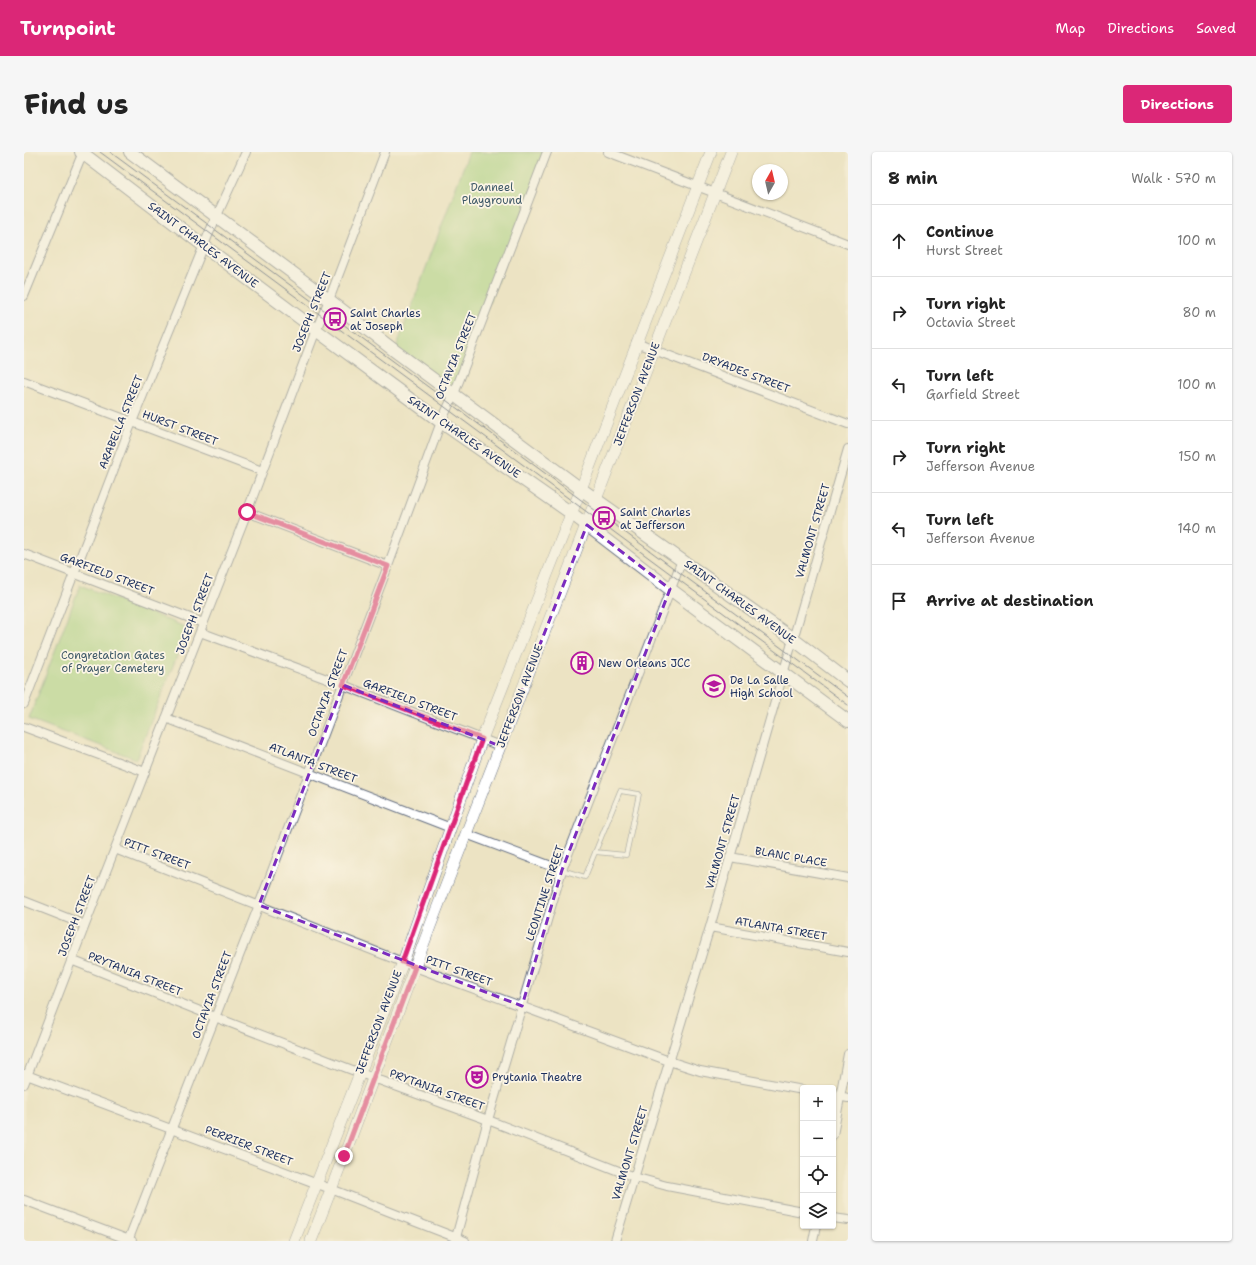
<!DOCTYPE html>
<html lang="en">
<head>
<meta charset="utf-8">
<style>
  :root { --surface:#fff; --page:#f6f6f6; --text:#222; --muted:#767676; --line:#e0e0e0; --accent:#db2777 }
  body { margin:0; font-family:"Shantell Sans",sans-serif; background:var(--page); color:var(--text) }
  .controls { position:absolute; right:12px; bottom:12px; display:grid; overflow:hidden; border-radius:4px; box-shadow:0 1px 3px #0004 }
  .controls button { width:36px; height:36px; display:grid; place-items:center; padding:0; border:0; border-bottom:1px solid var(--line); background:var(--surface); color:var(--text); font:20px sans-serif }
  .compass { position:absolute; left:728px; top:12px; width:36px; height:36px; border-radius:50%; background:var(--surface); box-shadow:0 1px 3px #0004; rotate:8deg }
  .stop { position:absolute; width:12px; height:12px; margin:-9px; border:3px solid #db2777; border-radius:50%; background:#fff }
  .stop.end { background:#db2777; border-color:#fff; box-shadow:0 1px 4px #0008 }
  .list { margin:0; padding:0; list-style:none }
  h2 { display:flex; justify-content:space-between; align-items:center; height:52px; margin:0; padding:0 16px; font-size:17px }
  h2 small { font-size:13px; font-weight:400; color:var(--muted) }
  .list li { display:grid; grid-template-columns:26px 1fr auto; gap:12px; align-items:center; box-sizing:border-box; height:72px; padding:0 16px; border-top:1px solid var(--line) }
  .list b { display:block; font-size:15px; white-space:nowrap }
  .list p { margin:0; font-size:13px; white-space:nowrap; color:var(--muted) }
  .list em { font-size:13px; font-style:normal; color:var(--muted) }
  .icon { flex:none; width:22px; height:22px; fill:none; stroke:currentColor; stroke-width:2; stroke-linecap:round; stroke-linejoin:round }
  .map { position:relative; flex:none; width:824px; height:1089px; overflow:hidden; border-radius:4px }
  header { display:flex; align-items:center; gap:24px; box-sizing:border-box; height:56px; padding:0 20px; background:var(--accent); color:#fff }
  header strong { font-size:19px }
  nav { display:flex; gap:22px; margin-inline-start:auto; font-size:14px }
  .intro { display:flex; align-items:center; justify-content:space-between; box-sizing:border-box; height:96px; padding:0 24px }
  h1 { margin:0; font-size:28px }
  .button { padding:10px 18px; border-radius:4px; background:var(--accent); color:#fff; font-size:14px; font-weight:700 }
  main { display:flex; gap:24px; padding:0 24px }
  aside { flex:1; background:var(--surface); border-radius:4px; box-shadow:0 1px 3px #0004 }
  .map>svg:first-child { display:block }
  .green { fill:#a2d382; stroke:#5e8170 }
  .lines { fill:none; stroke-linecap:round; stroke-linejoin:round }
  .service-casing { stroke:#646e81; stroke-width:5.5 }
  .minor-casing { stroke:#646e81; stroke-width:10 }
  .tertiary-casing { stroke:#646e81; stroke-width:12 }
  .secondary-casing { stroke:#646e81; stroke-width:14 }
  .service { stroke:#fff; stroke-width:4 }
  .minor { stroke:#fff; stroke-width:8 }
  .tertiary { stroke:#fff; stroke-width:11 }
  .secondary { stroke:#fff; stroke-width:12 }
  .tram { stroke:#1b2f5e; stroke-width:1 }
  .route { stroke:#db2777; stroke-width:5 }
  .marked { fill:none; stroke:#7b2cbf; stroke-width:3; stroke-dasharray:8 5; stroke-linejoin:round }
  .labels { text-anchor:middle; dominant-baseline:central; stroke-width:3.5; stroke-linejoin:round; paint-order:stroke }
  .park-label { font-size:11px; fill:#3d5867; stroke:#fcf5e5 }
  .street-label { font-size:11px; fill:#1b2f5e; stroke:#fcf5e5 }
  .poi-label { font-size:11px; fill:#1b2f5e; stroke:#fcf5e5; text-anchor:start }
</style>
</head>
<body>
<header>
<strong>Turnpoint</strong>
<nav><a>Map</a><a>Directions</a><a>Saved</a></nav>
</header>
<div class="intro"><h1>Find us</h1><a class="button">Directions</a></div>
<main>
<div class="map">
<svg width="824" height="1089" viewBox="0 0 824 1089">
  <rect width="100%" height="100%" fill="#fcf5e5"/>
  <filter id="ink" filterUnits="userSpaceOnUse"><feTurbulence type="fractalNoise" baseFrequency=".025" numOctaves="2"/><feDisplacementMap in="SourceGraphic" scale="8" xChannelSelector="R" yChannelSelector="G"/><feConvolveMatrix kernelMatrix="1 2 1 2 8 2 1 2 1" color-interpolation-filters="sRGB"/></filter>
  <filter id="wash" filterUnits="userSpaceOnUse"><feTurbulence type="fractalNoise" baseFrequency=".012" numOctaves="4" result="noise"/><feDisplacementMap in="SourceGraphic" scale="16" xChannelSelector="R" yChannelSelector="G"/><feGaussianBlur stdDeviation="0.9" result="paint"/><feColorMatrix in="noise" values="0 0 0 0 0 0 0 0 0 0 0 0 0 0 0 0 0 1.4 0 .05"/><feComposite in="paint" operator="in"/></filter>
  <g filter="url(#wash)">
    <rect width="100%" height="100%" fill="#ece3c3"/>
    <path class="green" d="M445 0H523L430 242 371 199Z
      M56 433 164 476 112 607 5 567Z"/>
  </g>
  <g filter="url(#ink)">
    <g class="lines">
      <g class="service-casing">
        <path id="service" d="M538 718 561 725 596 639 615 642 602 703 571 700"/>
      </g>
      <g class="minor-casing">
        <path id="minor" d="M584 0 824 92
          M0 144 59 0
          M612 191 824 272
          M0 229 238 319
          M223 360 364 414
          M0 402 179 471
          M176 480 319 533 476 594
          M0 552 108 270 185 81 222 0
          M142 566 427 676
          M0 575 121 620
          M442 682 538 718
          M91 697 391 815 645 909 676 919 779 938
          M706 705 824 726
          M0 749 61 773
          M686 775 824 800
          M47 808 191 865 336 921 464 968 610 1025 643 1034 779 1060
          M0 922 307 1037 441 1089
          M0 932 61 773 223 360 292 178 305 148 361 0
          M809 943 824 946
          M809 983 824 902
          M0 1048 108 1089
          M809 1066 824 1068
          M104 1089 235 753 364 414 417 270 430 242 523 0
          M431 1089 464 968 538 718 658 408
          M591 1089 686 775 824 297
          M789 1089 792 1074"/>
      </g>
      <g class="tertiary-casing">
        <path id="tertiary" d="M270 1089 336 921 379 810 458 587 557 337 687 0
          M287 1089 320 1004 407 772 707 0"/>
      </g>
      <g class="secondary-casing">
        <path id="secondary" d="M57 0 180 94 292 178 417 270 547 361 646 437 824 569
          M106 0 305 148 371 199 557 337 769 487 824 529"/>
      </g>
      <use href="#service" class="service"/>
      <use href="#minor" class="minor"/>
      <use href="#tertiary" class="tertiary"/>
      <use href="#secondary" class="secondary"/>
      <path class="tram" d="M76 0 824 553
        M86 0 824 545"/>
    </g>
  </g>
  <g class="lines" filter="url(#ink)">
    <path class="route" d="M223 360 364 414 319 533 458 587 378 810 391 815 320 1004"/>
  </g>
  <path d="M0 0H824V1089H0ZM563 373 646 437 538 718 498 854 235 753 319 533 476 594Z" fill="#ece3c3" fill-opacity=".55" fill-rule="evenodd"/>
  <path class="marked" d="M563 373 646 437 538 718 498 854 235 753 319 533 476 594Z"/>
  <defs>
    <g id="bus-ring" transform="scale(1.15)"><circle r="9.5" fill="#fcf5e5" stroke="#b5179e" stroke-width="1.5"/><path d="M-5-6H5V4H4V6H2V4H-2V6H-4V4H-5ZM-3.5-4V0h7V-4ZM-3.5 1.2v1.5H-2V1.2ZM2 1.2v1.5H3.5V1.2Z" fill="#b5179e"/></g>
    <g id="building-ring" transform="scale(1.15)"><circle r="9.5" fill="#fcf5e5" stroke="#b5179e" stroke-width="1.5"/><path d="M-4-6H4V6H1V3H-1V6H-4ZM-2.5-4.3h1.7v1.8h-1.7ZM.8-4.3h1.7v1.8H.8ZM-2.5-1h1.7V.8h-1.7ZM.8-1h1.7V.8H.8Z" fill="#b5179e"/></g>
    <g id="school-ring" transform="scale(1.15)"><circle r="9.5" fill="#fcf5e5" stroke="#b5179e" stroke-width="1.5"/><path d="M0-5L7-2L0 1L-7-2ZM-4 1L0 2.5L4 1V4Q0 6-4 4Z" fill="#b5179e"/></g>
    <g id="theatre-ring" transform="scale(1.15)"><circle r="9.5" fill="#fcf5e5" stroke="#b5179e" stroke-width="1.5"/><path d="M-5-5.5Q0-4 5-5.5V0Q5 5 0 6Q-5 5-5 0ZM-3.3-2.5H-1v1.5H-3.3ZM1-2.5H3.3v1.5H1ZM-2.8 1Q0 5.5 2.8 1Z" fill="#b5179e"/></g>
  </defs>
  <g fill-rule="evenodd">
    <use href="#bus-ring" x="311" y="167"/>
    <use href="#bus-ring" x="580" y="366"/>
    <use href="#building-ring" x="558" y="511"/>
    <use href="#school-ring" x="690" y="534"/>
    <use href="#theatre-ring" x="453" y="925"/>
  </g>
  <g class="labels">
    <g class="park-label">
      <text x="468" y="35">Danneel<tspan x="468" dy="13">Playground</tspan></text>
      <text x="89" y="503">Congretation Gates<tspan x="89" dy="13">of Prayer Cemetery</tspan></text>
    </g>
    <g class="street-label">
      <text transform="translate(179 93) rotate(37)">SAINT CHARLES AVENUE</text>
      <text transform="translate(288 160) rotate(-68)">JOSEPH STREET</text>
      <text transform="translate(432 204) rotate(-68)">OCTAVIA STREET</text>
      <text transform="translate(722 221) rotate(21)">DRYADES STREET</text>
      <text transform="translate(613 242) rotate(-69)">JEFFERSON AVENUE</text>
      <text transform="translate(97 270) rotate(-68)">ARABELLA STREET</text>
      <text transform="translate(156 276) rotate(21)">HURST STREET</text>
      <text transform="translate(440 285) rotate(35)">SAINT CHARLES AVENUE</text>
      <text transform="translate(789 379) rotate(-74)">VALMONT STREET</text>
      <text transform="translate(83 422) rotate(21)">GARFIELD STREET</text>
      <text transform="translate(716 450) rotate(36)">SAINT CHARLES AVENUE</text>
      <text transform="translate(171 462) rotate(-69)">JOSEPH STREET</text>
      <text transform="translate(304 541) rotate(-69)">OCTAVIA STREET</text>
      <text transform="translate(496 544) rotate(-69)">JEFFERSON AVENUE</text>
      <text transform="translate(386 548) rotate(21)">GARFIELD STREET</text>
      <text transform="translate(289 611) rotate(21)">ATLANTA STREET</text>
      <text transform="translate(699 690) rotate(-74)">VALMONT STREET</text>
      <text transform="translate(133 702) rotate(21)">PITT STREET</text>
      <text transform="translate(767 705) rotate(10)">BLANC PLACE</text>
      <text transform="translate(521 741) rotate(-72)">LEONTINE STREET</text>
      <text transform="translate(53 764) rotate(-69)">JOSEPH STREET</text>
      <text transform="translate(757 777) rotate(10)">ATLANTA STREET</text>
      <text transform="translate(435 819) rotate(20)">PITT STREET</text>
      <text transform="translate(111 822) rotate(22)">PRYTANIA STREET</text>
      <text transform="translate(188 843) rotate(-69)">OCTAVIA STREET</text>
      <text transform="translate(355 870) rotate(-69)">JEFFERSON AVENUE</text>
      <text transform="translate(413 938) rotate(20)">PRYTANIA STREET</text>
      <text transform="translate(225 994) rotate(21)">PERRIER STREET</text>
      <text transform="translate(606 1001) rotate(-73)">VALMONT STREET</text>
    </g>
    <g class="poi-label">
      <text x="326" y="161">Saint Charles<tspan x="326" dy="13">at Joseph</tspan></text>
      <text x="596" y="360">Saint Charles<tspan x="596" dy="13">at Jefferson</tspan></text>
      <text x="574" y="511">New Orleans JCC</text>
      <text x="706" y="528">De La Salle<tspan x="706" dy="13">High School</tspan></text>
      <text x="468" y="925">Prytania Theatre</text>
    </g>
  </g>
</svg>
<div class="controls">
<button>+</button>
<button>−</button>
<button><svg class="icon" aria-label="locate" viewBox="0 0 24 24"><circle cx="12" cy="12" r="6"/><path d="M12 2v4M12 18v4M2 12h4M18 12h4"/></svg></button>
<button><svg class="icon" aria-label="layers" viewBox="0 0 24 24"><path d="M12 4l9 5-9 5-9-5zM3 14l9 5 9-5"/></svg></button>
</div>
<svg class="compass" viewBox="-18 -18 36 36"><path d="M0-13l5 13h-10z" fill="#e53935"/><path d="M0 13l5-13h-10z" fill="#767676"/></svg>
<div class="stop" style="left:223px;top:360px"></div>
<div class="stop end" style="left:320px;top:1004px"></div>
</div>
<aside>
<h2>8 min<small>Walk · 570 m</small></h2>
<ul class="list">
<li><svg class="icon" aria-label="ahead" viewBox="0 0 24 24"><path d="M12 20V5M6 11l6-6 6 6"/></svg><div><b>Continue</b><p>Hurst Street</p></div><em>100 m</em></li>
<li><svg class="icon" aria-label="right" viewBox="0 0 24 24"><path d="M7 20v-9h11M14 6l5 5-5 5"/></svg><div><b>Turn right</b><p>Octavia Street</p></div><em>80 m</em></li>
<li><svg class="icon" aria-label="left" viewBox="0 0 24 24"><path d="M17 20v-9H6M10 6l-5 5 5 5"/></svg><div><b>Turn left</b><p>Garfield Street</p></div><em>100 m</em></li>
<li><svg class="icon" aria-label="right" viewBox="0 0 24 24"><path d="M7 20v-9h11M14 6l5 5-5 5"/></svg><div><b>Turn right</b><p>Jefferson Avenue</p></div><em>150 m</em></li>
<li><svg class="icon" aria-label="left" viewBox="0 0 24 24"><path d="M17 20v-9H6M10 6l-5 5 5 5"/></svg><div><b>Turn left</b><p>Jefferson Avenue</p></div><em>140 m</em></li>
<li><svg class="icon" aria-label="arrive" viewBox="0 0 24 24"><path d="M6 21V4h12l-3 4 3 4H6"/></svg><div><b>Arrive at destination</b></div></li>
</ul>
</aside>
</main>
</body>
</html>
